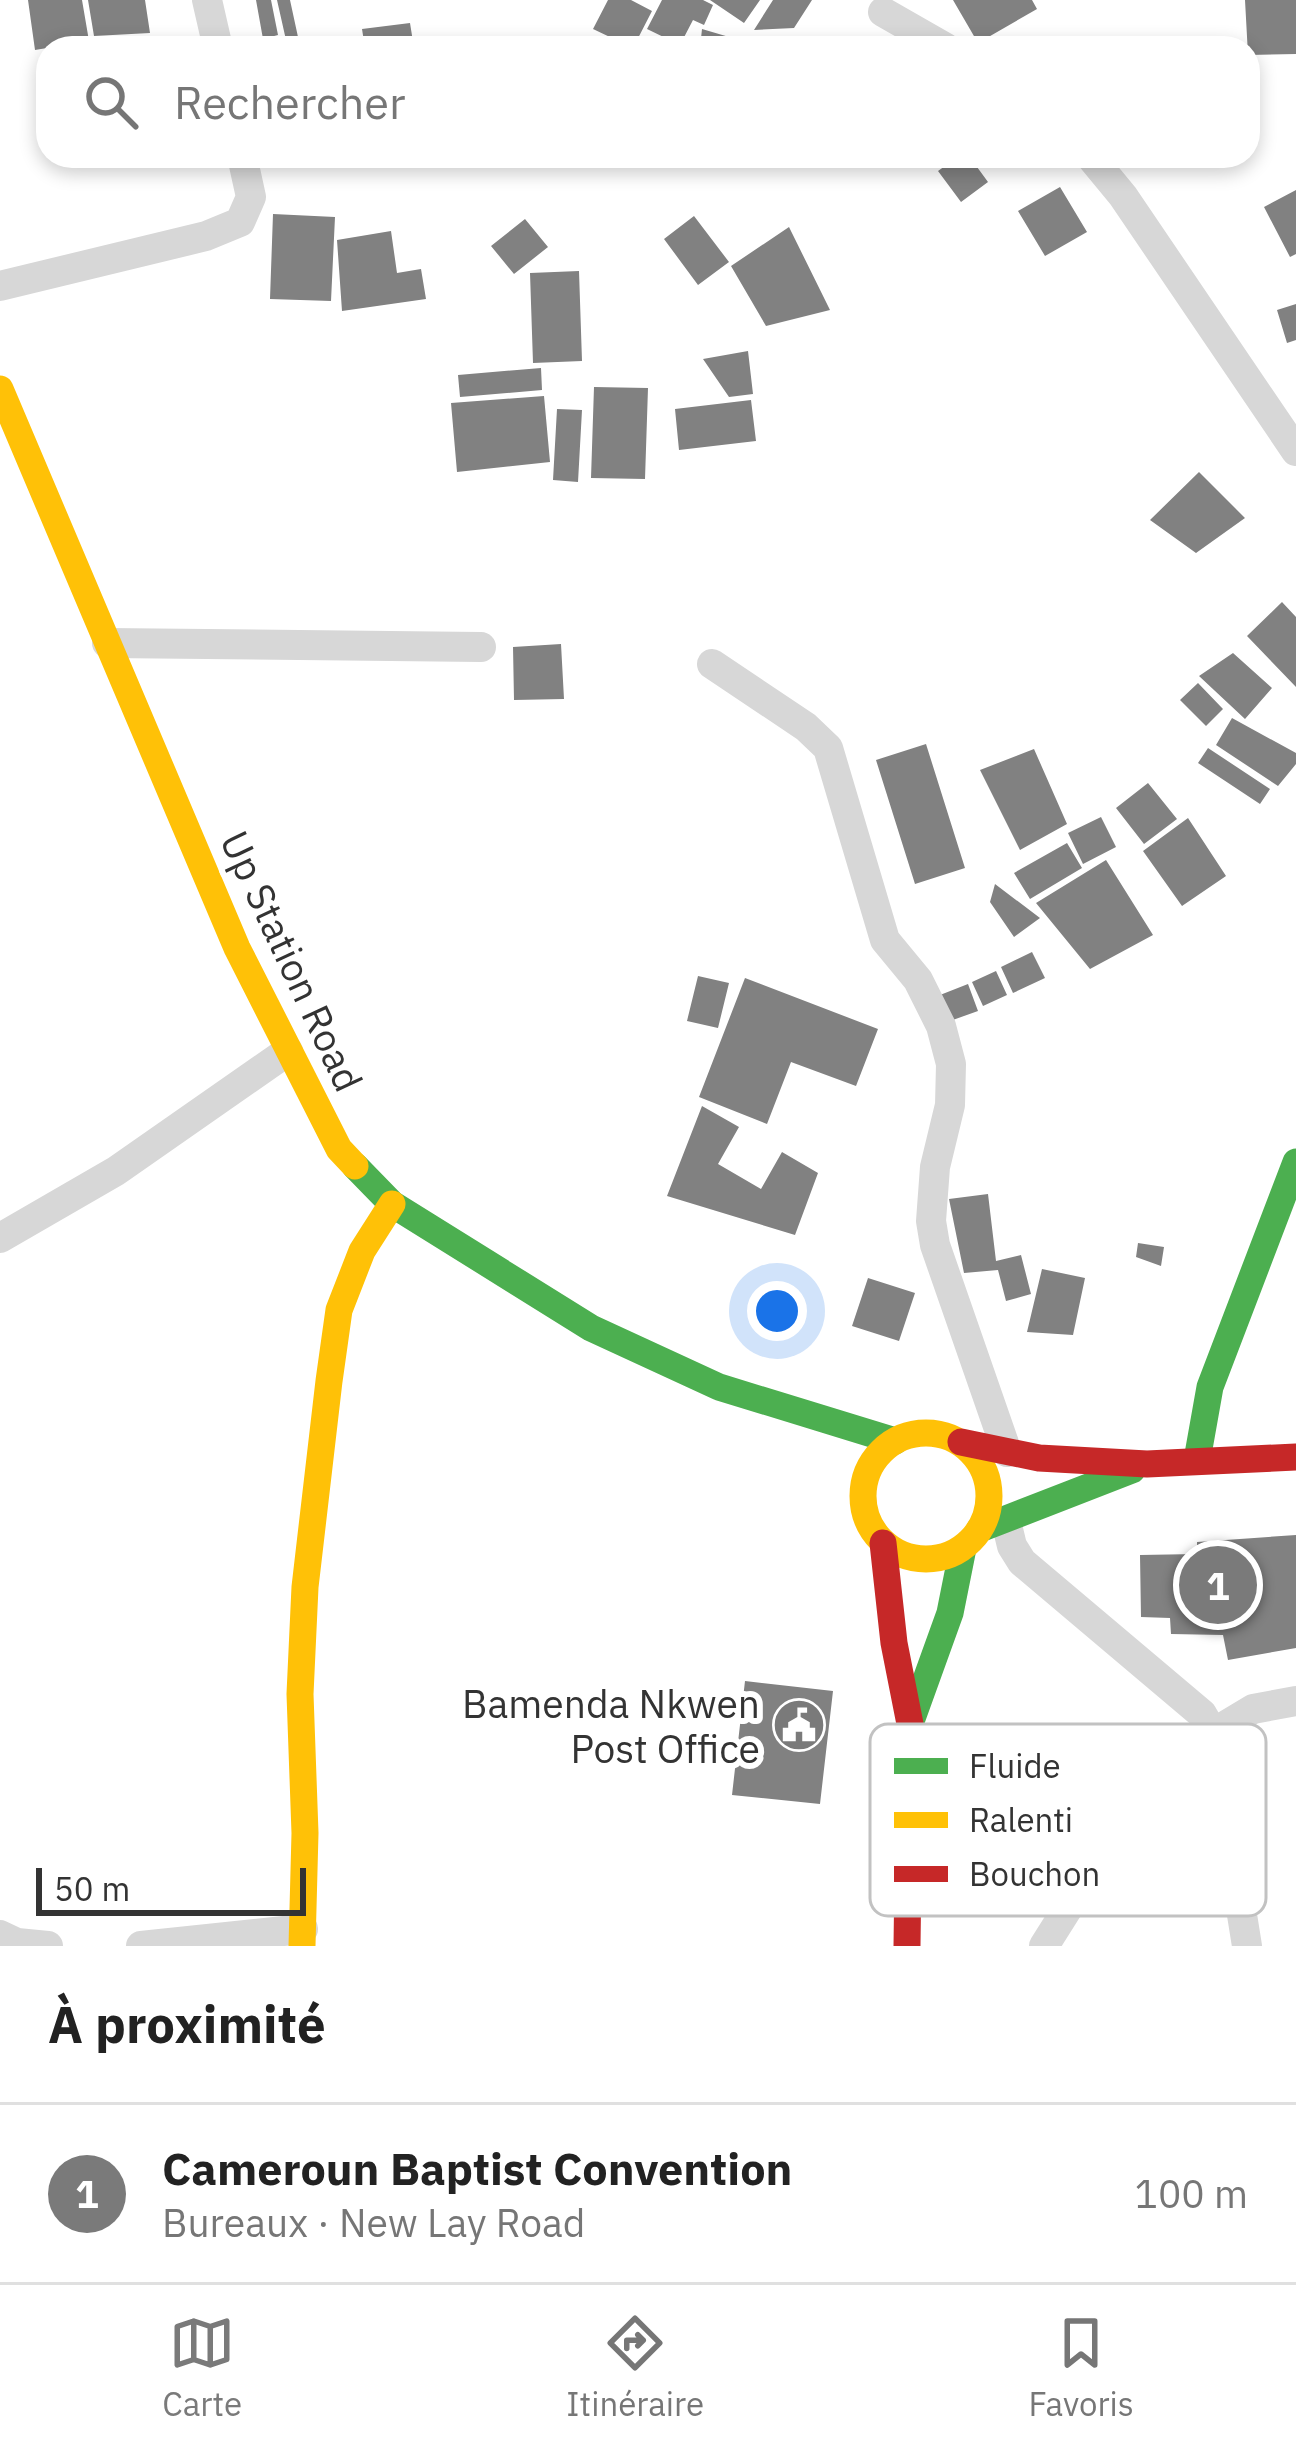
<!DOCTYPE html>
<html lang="fr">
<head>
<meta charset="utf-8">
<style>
  :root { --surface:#fff; --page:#f2f2f2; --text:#222; --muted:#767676; --line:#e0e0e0; --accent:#7a7a7a }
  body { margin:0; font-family:"IBM Plex Sans",sans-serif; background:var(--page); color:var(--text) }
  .scale { position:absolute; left:36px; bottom:30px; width:270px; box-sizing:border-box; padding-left:12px; border:6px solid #333; border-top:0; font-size:33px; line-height:42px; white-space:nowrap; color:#333; -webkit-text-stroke:9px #fff; paint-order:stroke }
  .you { position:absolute; left:777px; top:1311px; width:42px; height:42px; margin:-30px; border:9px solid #fff; border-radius:50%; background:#1a73e8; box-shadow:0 0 0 18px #1a73e833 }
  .badge { display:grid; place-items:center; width:78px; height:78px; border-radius:50%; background:var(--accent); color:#fff; font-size:39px; font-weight:700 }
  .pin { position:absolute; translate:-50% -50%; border:6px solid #fff; box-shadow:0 3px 12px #0006 }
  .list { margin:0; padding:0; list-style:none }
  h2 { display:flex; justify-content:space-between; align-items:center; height:156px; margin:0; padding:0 48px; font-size:51px }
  h2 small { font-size:39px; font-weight:400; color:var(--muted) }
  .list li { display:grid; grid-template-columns:78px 1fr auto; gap:36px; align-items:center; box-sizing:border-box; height:180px; padding:0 48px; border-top:3px solid var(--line) }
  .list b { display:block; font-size:45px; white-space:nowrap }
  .list p { margin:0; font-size:39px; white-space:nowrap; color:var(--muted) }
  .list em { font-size:39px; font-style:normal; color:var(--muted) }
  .icon { flex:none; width:66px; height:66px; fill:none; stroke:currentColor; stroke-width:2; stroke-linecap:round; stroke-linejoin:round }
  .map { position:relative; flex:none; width:1296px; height:1946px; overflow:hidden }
  .search { position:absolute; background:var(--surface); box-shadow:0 6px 18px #0003; left:36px; right:36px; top:36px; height:132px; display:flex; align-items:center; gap:30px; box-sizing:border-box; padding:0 42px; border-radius:36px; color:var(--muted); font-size:45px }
  .sheet { height:336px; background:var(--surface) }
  nav { display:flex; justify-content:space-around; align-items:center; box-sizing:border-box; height:168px; border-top:3px solid var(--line); background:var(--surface); font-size:33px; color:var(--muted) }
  nav a { display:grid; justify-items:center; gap:6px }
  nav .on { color:var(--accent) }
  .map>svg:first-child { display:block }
  .building { fill:#818181 }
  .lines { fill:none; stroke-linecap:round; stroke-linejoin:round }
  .street { stroke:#d7d7d7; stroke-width:30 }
  .fast { stroke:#4caf50; stroke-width:27 }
  .slow { stroke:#ffc107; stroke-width:27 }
  .jam { stroke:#c62828; stroke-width:27 }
  .labels { text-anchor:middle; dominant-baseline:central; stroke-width:12; stroke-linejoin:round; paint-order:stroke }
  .street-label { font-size:39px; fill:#333; stroke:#fff }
  .poi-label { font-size:39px; fill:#333; stroke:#fff; text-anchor:end }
  .key { fill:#fff; stroke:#c2c2c2; stroke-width:3 }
  .key-label { font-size:33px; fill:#333 }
</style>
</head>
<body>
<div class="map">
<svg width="1296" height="1946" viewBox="0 0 1296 1946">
  <rect width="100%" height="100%" fill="#fff"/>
  <path class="building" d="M28 0H82L89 41 35 50Z
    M88 0H145L150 33 94 36Z
    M256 0H271L278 35 263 39Z
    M277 0H290L298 37 286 40Z
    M608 0H631L652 11 633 48 593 29Z
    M662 0H703L713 5 704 25 693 20 680 45 647 29Z
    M710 0H760L744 23Z
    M773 0H812L794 28 754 30Z
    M953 0H1032L1037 9 978 43Z
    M1245 0H1296V54L1248 55Z
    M410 23 414 48H365L362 29Z
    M702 29 746 42 745 48H700Z
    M959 156H969L988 182 961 202 938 171Z
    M1060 187 1087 232 1045 256 1018 211Z
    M1296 190V254L1290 257 1264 207Z
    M273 214 335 217 331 301 270 299Z
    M694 216 729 262 698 285 664 239Z
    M525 219 548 247 514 274 491 246Z
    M789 227 830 310 766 326 731 266Z
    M391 231 397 273 421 269 426 299 342 311 337 240Z
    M579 271 582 361 533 363 530 273Z
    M1296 304V340L1287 343 1277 310Z
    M748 351 753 394 729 397 703 359Z
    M541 368 542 390 460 397 458 375Z
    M594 387 648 388 645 479 591 478Z
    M544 396 550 462 457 472 451 403Z
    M751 400 756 441 679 450 675 409Z
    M557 409 582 410 578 482 553 480Z
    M1199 472 1245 518 1196 553 1150 520Z
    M1282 602 1296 617V687L1247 636Z
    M561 644 564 699 514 700 513 647Z
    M1233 653 1272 688 1245 719 1199 676Z
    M1198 683 1223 709 1206 726 1180 700Z
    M1232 718 1296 753V764L1278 786 1216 745Z
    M926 744 965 868 915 884 876 760Z
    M1208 748 1270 789 1260 804 1198 763Z
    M1034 749 1067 824 1020 850 980 770Z
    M1148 783 1177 819 1144 844 1116 808Z
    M1101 817 1116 847 1083 864 1068 833Z
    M1188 818 1226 876 1182 906 1143 851Z
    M1067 843 1082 868 1030 899 1014 873Z
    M1106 860 1153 935 1090 969 1036 903Z
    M995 884 1040 918 1014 937 990 902Z
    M1032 952 1045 978 1013 993 1001 967Z
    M996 971 1007 995 983 1006 972 982Z
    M698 976 729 983 718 1028 687 1021Z
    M745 978 878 1029 856 1086 791 1062 767 1124 699 1097Z
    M968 984 978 1011 950 1021 940 995Z
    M702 1106 739 1127 718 1164 761 1189 782 1152 818 1173 795 1235 667 1196Z
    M988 1194 996 1261 1021 1255 1031 1294 1006 1301 998 1270 964 1273 949 1199Z
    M1138 1243 1164 1247 1161 1266 1136 1257Z
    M1042 1269 1085 1278 1073 1335 1027 1332Z
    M868 1278 915 1293 899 1341 852 1326Z
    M1296 1535V1648L1228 1660 1223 1635 1171 1634 1170 1618 1141 1617 1140 1555 1197 1554V1542Z
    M745 1681 833 1691 820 1804 732 1795Z"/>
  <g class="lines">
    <path class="street" d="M207 0 218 48
      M883 12 946 48
      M1090 156 1123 196 1296 451
      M0 286 206 236 240 222 251 197 242 156
      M107 643 481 647
      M712 664 806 727 828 748 885 940 918 980 941 1026 951 1064 950 1105 935 1167 931 1221 935 1245 1007 1452
      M0 1238 116 1171 288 1051
      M1006 1521 1012 1546 1022 1562 1202 1714 1213 1733 1073 1900 1044 1946
      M0 1935 17 1943 48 1946
      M141 1946 303 1929
      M1247 1946 1213 1733 1253 1709 1296 1701"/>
    <path class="fast" d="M355 1166 392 1204 591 1328 719 1387 895 1441
      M1197 1460 1210 1387 1296 1162
      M980 1529 1132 1470
      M910 1724 950 1613 963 1548"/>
    <path class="slow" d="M0 389 237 948 339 1149 355 1166
      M863 1496a63 63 0 1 1 126 0a63 63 0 1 1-126 0Z
      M302 1946 305 1833 300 1694 305 1587 329 1381 339 1310 362 1251 392 1204"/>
    <path class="jam" d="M961 1442 1039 1458 1147 1464 1296 1457
      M883 1543 894 1643 910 1724 907 1946"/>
  </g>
  <defs>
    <g id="civic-disc" transform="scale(2.7)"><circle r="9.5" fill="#7a7a7a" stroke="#fff"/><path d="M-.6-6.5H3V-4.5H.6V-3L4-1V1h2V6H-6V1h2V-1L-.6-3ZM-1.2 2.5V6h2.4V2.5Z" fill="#fff"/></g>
  </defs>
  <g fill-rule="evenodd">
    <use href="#civic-disc" x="799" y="1725"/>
  </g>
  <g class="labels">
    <g class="street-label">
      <text transform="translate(292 961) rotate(65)">Up Station Road</text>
    </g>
    <g class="poi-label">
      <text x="760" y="1703">Bamenda Nkwen<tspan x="760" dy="45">Post Office</tspan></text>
    </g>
  </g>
  <rect x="870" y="1724" width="396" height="192" rx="18" class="key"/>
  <rect x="894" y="1758" width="54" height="16" fill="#4caf50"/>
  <rect x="894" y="1812" width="54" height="16" fill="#ffc107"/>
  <rect x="894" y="1866" width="54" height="16" fill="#c62828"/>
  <g class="key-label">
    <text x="969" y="1778">Fluide</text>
    <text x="969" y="1832">Ralenti</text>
    <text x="969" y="1886">Bouchon</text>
  </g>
</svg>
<div class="scale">50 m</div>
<div class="you"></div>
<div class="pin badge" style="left:1218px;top:1585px">1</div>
<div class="search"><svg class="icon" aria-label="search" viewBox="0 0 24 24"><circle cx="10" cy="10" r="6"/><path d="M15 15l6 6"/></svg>Rechercher</div>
</div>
<section class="sheet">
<h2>À proximité<small></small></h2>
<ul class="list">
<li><span class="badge">1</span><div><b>Cameroun Baptist Convention</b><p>Bureaux · New Lay Road</p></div><em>100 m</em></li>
</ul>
</section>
<nav>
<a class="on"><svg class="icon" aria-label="map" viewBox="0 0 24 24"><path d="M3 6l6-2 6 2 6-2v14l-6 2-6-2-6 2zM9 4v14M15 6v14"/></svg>Carte</a>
<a><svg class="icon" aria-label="directions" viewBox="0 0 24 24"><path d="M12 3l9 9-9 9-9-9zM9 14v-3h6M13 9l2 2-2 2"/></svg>Itinéraire</a>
<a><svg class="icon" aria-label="saved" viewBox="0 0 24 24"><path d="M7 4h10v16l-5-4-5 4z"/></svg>Favoris</a>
</nav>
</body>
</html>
